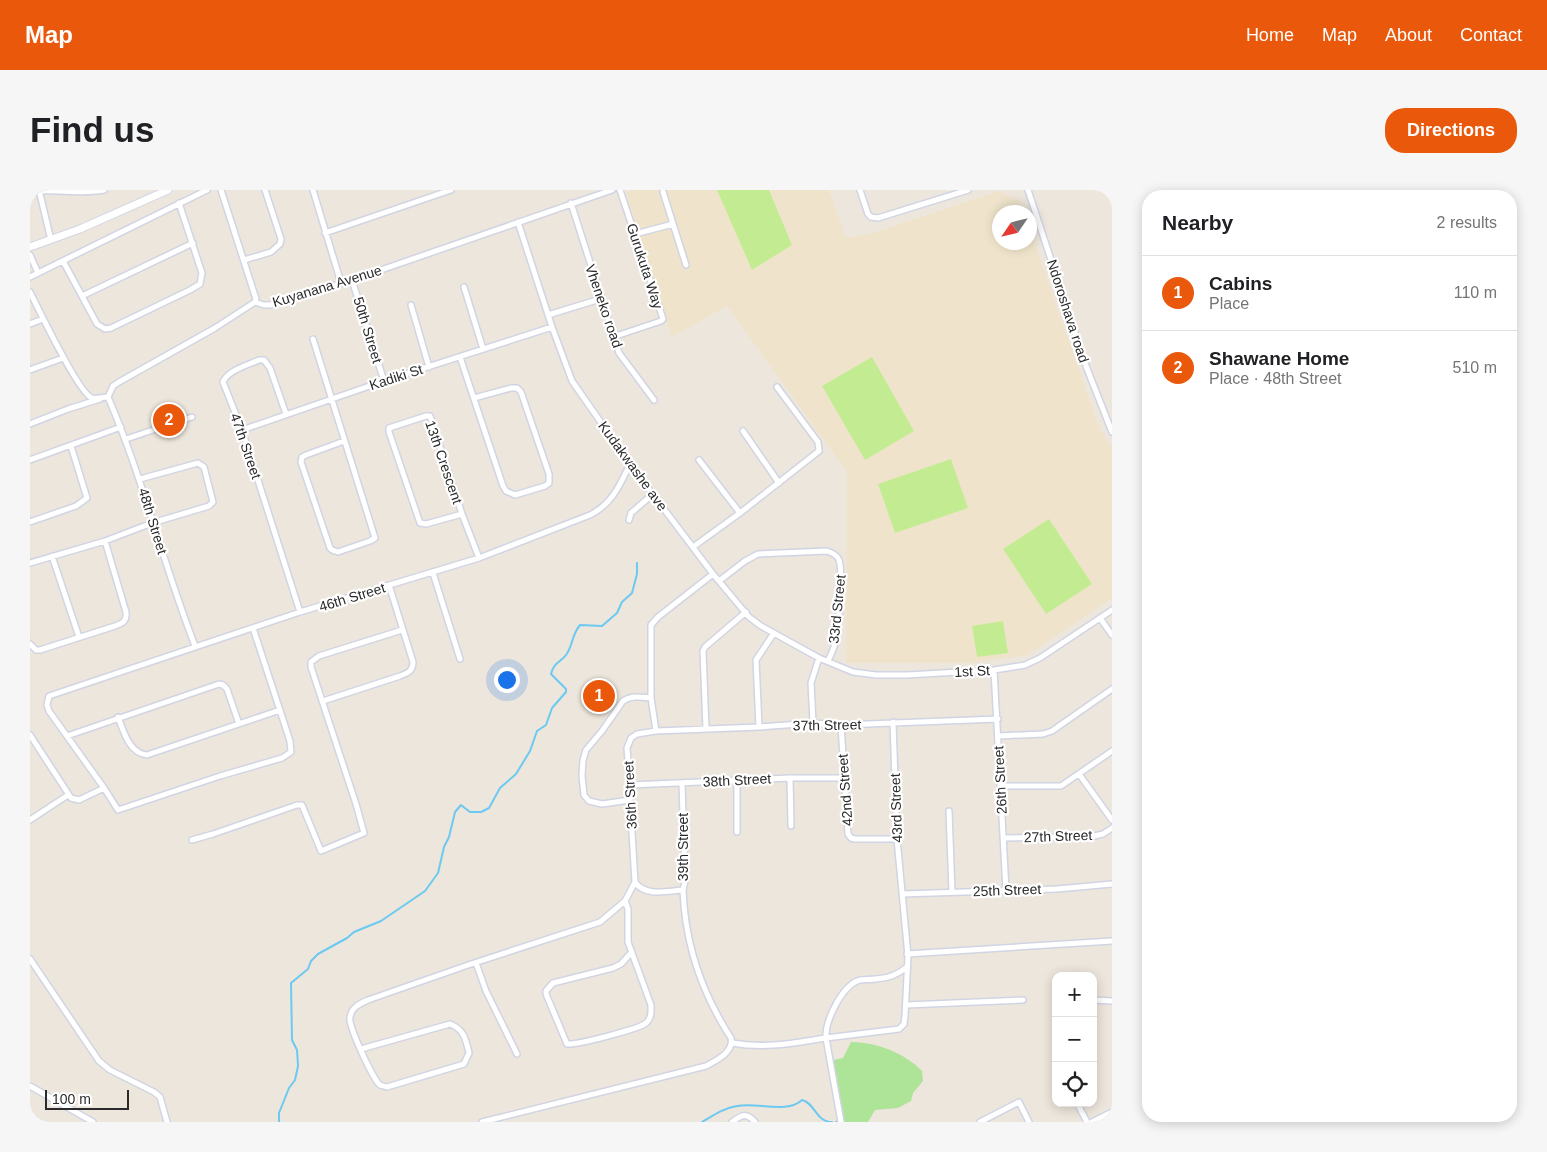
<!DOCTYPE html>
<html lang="en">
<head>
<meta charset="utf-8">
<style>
  :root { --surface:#fff; --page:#f6f6f6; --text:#202124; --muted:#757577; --line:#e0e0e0; --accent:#ea580c }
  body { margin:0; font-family:Arial,sans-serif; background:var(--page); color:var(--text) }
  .controls { position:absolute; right:15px; bottom:15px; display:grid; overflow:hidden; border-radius:10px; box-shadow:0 2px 12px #0003 }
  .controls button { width:45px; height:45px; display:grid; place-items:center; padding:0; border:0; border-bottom:1px solid var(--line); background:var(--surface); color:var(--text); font:25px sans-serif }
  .compass { position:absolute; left:962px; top:15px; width:45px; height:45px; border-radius:50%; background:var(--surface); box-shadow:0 2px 12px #0003; rotate:235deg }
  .scale { position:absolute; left:15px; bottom:12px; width:84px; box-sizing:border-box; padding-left:5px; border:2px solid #2a2a2a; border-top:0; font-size:14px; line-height:18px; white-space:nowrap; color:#2a2a2a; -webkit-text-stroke:4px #fff; paint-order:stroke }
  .you { position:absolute; left:476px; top:489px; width:18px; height:18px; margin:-12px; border:4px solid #fff; border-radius:50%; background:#1a73e8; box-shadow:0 0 0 8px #1a73e833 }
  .badge { display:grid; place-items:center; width:32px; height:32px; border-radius:50%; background:var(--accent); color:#fff; font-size:16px; font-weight:700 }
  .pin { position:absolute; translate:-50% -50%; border:2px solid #fff; box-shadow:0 1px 5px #0006 }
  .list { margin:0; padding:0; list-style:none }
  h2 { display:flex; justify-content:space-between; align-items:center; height:65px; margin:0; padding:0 20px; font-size:21px }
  h2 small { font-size:16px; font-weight:400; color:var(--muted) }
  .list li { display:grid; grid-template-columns:32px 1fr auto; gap:15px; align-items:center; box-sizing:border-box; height:75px; padding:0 20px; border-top:1px solid var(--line) }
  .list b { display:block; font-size:19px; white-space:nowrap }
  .list p { margin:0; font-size:16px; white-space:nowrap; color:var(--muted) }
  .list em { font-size:16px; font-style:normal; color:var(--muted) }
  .icon { flex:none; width:28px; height:28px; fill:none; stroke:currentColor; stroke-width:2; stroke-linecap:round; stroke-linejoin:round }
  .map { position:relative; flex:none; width:1082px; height:932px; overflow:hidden; border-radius:20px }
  header { display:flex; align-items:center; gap:30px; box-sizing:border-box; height:70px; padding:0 25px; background:var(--accent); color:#fff }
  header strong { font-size:24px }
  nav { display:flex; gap:28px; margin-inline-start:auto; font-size:18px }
  .intro { display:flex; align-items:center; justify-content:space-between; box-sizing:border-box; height:120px; padding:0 30px }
  h1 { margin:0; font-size:35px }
  .button { padding:12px 22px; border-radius:20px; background:var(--accent); color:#fff; font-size:18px; font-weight:700 }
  main { display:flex; gap:30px; padding:0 30px }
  aside { flex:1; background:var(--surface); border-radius:20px; box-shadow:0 2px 12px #0003 }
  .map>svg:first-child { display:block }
  .education { fill:#efe4cb }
  .green { fill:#aee497 }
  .pitch { fill:#c3ec92 }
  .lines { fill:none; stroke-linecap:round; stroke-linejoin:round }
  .stream { stroke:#6cc9f1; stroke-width:2 }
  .minor-casing { stroke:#d1d4e3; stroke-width:8 }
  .secondary-casing { stroke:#d1d4e3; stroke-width:9 }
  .minor { stroke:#fff; stroke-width:5 }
  .secondary { stroke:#fff; stroke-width:7 }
  .labels { text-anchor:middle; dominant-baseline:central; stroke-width:4.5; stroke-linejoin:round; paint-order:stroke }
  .street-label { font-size:14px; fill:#2a2a2a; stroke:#fff }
</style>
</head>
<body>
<header>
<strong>Map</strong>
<nav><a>Home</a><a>Map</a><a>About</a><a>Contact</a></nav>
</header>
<div class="intro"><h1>Find us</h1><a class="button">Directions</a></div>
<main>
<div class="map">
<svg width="1082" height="932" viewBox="0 0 1082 932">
  <rect width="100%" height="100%" fill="#ede6dc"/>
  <path class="education" d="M602 0H799L816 48 840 44 969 1 989 11 993 22H969V52H999L1000 40 1070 240 1082 257V408L997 465 941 473H816L817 282 697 116 642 147 596 2Z"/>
  <path class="green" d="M821 852C846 852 875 863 892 881L893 891 883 903 881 911 868 918 845 920 838 932H814L801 875 804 870 813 868Z"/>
  <path class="pitch" d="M687 0H739L762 55 722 80Z
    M842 167 884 241 835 270 792 196Z
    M921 269 938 318 865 343 848 294Z
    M1019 329 1062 394 1016 424 973 359Z
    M973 431 978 463 947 467 942 436Z"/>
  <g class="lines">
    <path class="stream" d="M249 932V923L259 898 265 890 268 876 267 860 262 850 261 793 278 779 281 771 288 764 317 748 324 742 351 731 395 701 408 683 414 657 419 647 425 622 431 615 440 622H451L459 618 470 598 486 584 500 561 507 541 516 535 522 518 536 502V499L521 484C524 472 530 473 536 465 543 456 541 446 550 435L572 436 587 423 592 412 602 403 607 384V373
      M672 932C684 925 694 918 707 916 727 912 757 924 772 910 785 913 786 932 802 932
      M806 932 814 930"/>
    <g class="minor-casing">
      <path id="minor" d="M9 0 21 50
        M191 0 226 109 225 112
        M283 0 311 93
        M830 0 838 24 841 27 848 28 938 0
        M998 0 1056 176 1082 242
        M9 1C31 0 53 4 74 0
        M633 2 656 75
        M541 13 589 163 624 210
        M488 32 522 137 542 191 600 274 683 384 719 427 731 436 789 468 823 482 846 485H877L964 480 995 475 1010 468 1082 420
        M295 43 421 0
        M605 44 643 34
        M0 65 8 83
        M214 70 241 62 250 54 251 49 235 0
        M33 71 67 134 75 139 81 138 160 100 170 94 172 83 149 13
        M0 87 177 0
        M322 90 354 191
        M434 97 453 159
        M0 102C8 118 49 204 62 208 66 209 73 207 78 207
        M52 106 163 53
        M381 115 399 177
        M518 125 570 109
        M0 134 13 129
        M583 147 631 131 633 129 590 0
        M283 149 345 348 340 351 308 362 302 360 300 358 271 272 272 267 276 265 314 251
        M430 167 473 296 476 301 485 305 515 296 519 293V284L491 202 487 198H481L444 208
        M0 180 33 168
        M78 207 83 196 89 192 185 138 225 112 234 115H240L322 90 582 0
        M78 207C113 288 133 374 165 456
        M256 224 240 178 234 170H229C218 175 198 180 193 192L212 240 270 422
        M0 234 38 219 70 209
        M212 240 354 191 522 137
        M713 241 749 293
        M96 249 162 227
        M0 270 91 237
        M669 270 710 323
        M432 324 396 334 390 333 359 242V238L396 226H400L432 324 449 368
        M599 330 601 323 623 304
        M0 332 46 316 57 308 41 256
        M663 357 710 323 789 261 788 252 747 197
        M22 366 49 447
        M0 373 75 351 122 333 179 316 183 312 174 277 168 273 110 289
        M403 383 430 469
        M689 391 715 371 728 364 797 361C803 363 807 365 809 370 813 380 809 437 806 449 805 457 801 464 798 471
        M1070 428 1082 445
        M223 438 260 551 261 562 252 568 190 586 88 620 74 598 19 521 17 515 19 506 270 422 449 368 560 325C582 314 590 295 600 274
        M0 454 6 460H10L85 436C93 433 97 431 96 422L75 351
        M964 480 976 700
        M293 511 370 486C378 483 383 481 383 472L359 395
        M88 527C94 542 99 563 117 565L250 520
        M783 533 781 493 789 468
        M811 535 818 644 821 648 825 649H867
        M729 537 726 470 744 443
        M676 539 673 461 675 457 716 422
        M626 541 621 508V435L628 427 683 384
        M0 545 41 608 49 610 74 598
        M37 546 189 494 193 495 197 499 209 534
        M968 546 1013 544 1022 541 1082 499
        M1049 584 1082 630
        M760 588 761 636
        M707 590V642
        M600 595 760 588H813
        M970 596H1031L1082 561
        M600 610 572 614 559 611 554 605 552 586 553 570 556 560 572 541 593 511C601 505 612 507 621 508
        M919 621 922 702
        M0 630 38 605
        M973 648 1060 647 1073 644 1082 638
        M162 650 183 644 267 615H272L291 661 334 643 326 614 281 477V472L289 466 372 440
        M605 692C615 707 637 701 653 700L655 691 652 593
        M872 704 1027 699 1082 694
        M595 711 598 719V752L621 815C621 821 622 828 616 833 609 839 547 855 537 854L516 804V801L523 793 583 778 591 774 601 763
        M877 764 1082 751
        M0 769 69 871 80 880 124 902 130 907 137 932
        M446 773 456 801 487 864
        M1063 810 1082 811
        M876 815 993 810
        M702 853C736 859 763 853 796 848 795 831 812 795 830 790 835 789 840 790 845 789 859 788 867 785 877 777
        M331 859 420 834C434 839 436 850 439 863L434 874 357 897C356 897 351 895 350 895 343 889 318 836 320 827 322 817 329 814 338 810L441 774 570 732 595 711 605 692 600 610V595L597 558 601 548 607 544 626 541 729 537 783 533 811 535 968 529
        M0 896 63 932
        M1047 913 1057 932
        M452 932 676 876C687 870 704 862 701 848 671 802 655 754 653 700
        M702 932C712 925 716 922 725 932
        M811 932 796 848 869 839 874 834 875 826 878 766 867 649 863 532
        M950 932 989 912 999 932
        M1062 932 1082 922"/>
    </g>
    <g class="secondary-casing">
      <path id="secondary" d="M0 57 50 39 138 0"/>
    </g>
    <use href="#minor" class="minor"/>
    <use href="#secondary" class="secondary"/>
  </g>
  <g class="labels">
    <g class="street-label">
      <text transform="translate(615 76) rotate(72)">Gurukuta Way</text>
      <text transform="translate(297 96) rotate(-17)">Kuyanana Avenue</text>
      <text transform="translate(574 116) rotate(71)">Vheneko road</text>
      <text transform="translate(1038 121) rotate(72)">Ndoroshava road</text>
      <text transform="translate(338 140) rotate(73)">50th Street</text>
      <text transform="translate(366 187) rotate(-18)">Kadiki St</text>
      <text transform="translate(216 256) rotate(71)">47th Street</text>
      <text transform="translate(414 272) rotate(71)">13th Crescent</text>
      <text transform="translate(603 276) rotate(54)">Kudakwashe ave</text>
      <text transform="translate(123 331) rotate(73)">48th Street</text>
      <text transform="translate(322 407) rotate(-17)">46th Street</text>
      <text transform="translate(807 419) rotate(-84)">33rd Street</text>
      <text transform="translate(942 481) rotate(-3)">1st St</text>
      <text transform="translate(797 535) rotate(-1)">37th Street</text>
      <text transform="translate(707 590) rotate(-3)">38th Street</text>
      <text transform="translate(970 590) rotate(-93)">26th Street</text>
      <text transform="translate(815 600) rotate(-94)">42nd Street</text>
      <text transform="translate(600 605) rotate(-93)">36th Street</text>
      <text transform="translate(866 618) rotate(-92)">43rd Street</text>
      <text transform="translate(1028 646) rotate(-2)">27th Street</text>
      <text transform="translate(653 657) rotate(-90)">39th Street</text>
      <text transform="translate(977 700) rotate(-2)">25th Street</text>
    </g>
  </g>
</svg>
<div class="controls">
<button>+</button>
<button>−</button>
<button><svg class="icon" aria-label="locate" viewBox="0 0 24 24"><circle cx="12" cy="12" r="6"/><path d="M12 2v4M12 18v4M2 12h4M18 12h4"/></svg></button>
</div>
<svg class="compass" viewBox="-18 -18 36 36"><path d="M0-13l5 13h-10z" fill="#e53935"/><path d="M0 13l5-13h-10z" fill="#757577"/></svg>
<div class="scale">100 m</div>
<div class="you"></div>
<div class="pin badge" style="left:569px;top:506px">1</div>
<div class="pin badge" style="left:139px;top:230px">2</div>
</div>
<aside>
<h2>Nearby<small>2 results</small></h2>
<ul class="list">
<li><span class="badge">1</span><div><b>Cabins</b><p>Place</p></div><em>110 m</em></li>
<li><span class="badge">2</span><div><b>Shawane Home</b><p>Place · 48th Street</p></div><em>510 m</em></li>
</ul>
</aside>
</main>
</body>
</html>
